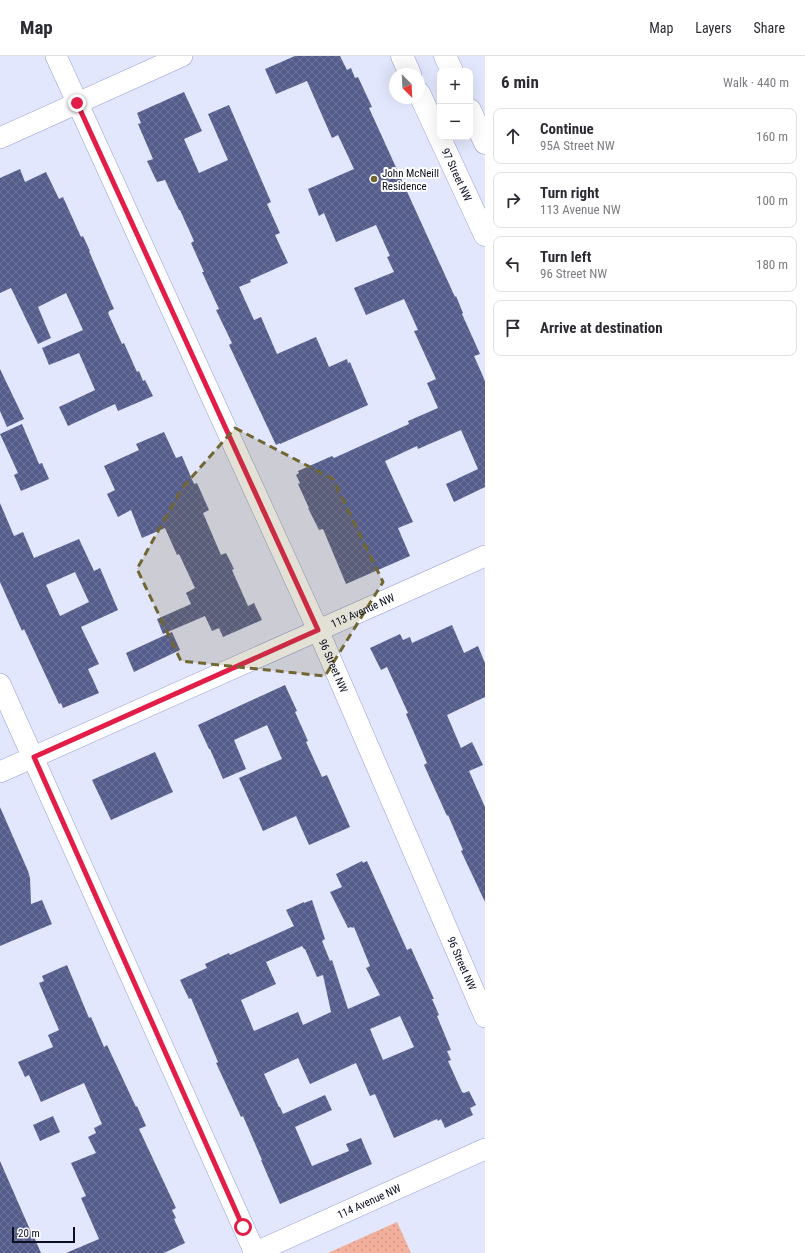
<!DOCTYPE html>
<html lang="en">
<head>
<meta charset="utf-8">
<style>
  :root { --surface:#fff; --page:#f2f2f3; --text:#2b2b33; --muted:#7c7c81; --line:#e1e1e2 }
  body { margin:0; font-family:"Roboto Condensed",sans-serif; background:var(--page); color:var(--text) }
  .controls { position:absolute; right:12px; top:12px; display:grid; overflow:hidden; border-radius:8px; box-shadow:0 4px 16px #0002 }
  .controls button { width:36px; height:36px; display:grid; place-items:center; padding:0; border:0; border-bottom:1px solid var(--line); background:var(--surface); color:var(--text); font:20px sans-serif }
  .compass { position:absolute; left:389px; top:12px; width:36px; height:36px; border-radius:50%; background:var(--surface); box-shadow:0 4px 16px #0002; rotate:156deg }
  .scale { position:absolute; left:12px; bottom:10px; width:63px; box-sizing:border-box; padding-left:4px; border:2px solid #0c0e20; border-top:0; font-size:11px; line-height:14px; white-space:nowrap; color:#0c0e20; -webkit-text-stroke:3px #fff; paint-order:stroke }
  .stop { position:absolute; width:12px; height:12px; margin:-9px; border:3px solid #e11d48; border-radius:50%; background:#fff }
  .stop.end { background:#e11d48; border-color:#fff; box-shadow:0 1px 4px #0008 }
  .list { margin:0; padding:0; list-style:none }
  h2 { display:flex; justify-content:space-between; align-items:center; height:52px; margin:0; padding:0 16px; font-size:17px }
  h2 small { font-size:13px; font-weight:400; color:var(--muted) }
  .list li { display:grid; grid-template-columns:26px 1fr auto; gap:12px; align-items:center; box-sizing:border-box; height:56px; margin:0 8px 8px; padding:0 8px; border:1px solid var(--line); border-radius:8px }
  .list b { display:block; font-size:15px; white-space:nowrap }
  .list p { margin:0; font-size:13px; white-space:nowrap; color:var(--muted) }
  .list em { font-size:13px; font-style:normal; color:var(--muted) }
  .icon { flex:none; width:22px; height:22px; fill:none; stroke:currentColor; stroke-width:2; stroke-linecap:round; stroke-linejoin:round }
  .map { position:relative; flex:none; width:485px; height:1197px; overflow:hidden }
  header { display:flex; align-items:center; gap:24px; box-sizing:border-box; height:56px; padding:0 20px; background:var(--surface); border-bottom:1px solid var(--line) }
  header strong { font-size:19px }
  nav { display:flex; gap:22px; margin-inline-start:auto; font-size:14px }
  main { display:flex }
  aside { flex:1; background:var(--surface) }
  .map>svg:first-child { display:block }
  .park { fill:url(#park-dots) }
  .building { fill:url(#building-cross-hatch); fill-rule:evenodd }
  .lines { fill:none; stroke-linecap:round; stroke-linejoin:round }
  .street-casing { stroke:#959ed2; stroke-width:22 }
  .secondary-casing { stroke:#959ed2; stroke-width:23 }
  .street { stroke:#fff; stroke-width:21 }
  .secondary { stroke:#fff; stroke-width:22 }
  .route { stroke:#e11d48; stroke-width:5 }
  .marked { fill:#716632; fill-opacity:0.2; stroke:#716632; stroke-width:3; stroke-dasharray:8 5; stroke-linejoin:round }
  .poi-dot { fill:#716632; stroke:#fff; stroke-width:1.5 }
  .labels { text-anchor:middle; dominant-baseline:central; stroke-width:4; stroke-linejoin:round; paint-order:stroke }
  .poi-label { font-size:11px; fill:#0c0e20; stroke:#fff; text-anchor:start }
  .street-label { font-size:11px; fill:#0c0e20; stroke:#fff }
</style>
</head>
<body>
<header>
<strong>Map</strong>
<nav><a>Map</a><a>Layers</a><a>Share</a></nav>
</header>
<main>
<div class="map">
<svg width="485" height="1197" viewBox="0 0 485 1197">
  <defs>
    <pattern id="park-dots" width="8" height="8" patternUnits="userSpaceOnUse"><rect width="8" height="8" fill="#f2af9c"/><path d="M2 2h.1M6 6h.1" fill="none" stroke="#ce9586" stroke-width="1.8" stroke-linecap="round"/></pattern>
    <pattern id="building-cross-hatch" width="8" height="8" patternUnits="userSpaceOnUse"><rect width="8" height="8" fill="#555d8c"/><path d="M0 0l8 8M0 8l8-8" fill="none" stroke="#6d7498"/></pattern>
  </defs>
  <rect width="100%" height="100%" fill="#e2e7fd"/>
  <path class="park" d="M397 1166 411 1197H328Z"/>
  <path class="building" d="M295 0H340L347 14 351 12 355 22 358 21 372 51 369 52 455 241 456 240 463 257 462 258 480 298 474 300 485 325V431L454 446 446 428 478 413 461 374 418 393 417 390 385 405 413 466 398 472 410 500 346 528 323 473 319 474 308 452H309L298 428 300 427 296 419 299 417 298 415 332 400 334 402 409 368 408 365 438 352 427 327 436 323 414 275 418 274 404 243 366 259 354 232 394 216 387 201 390 200 376 169 336 186 324 157 319 160 308 133 354 113 338 79 332 82 307 25 276 38 265 13Z
    M184 36 202 75 184 83 199 117 228 104 208 58 229 49 271 146 267 148 280 177 275 179 288 207 250 224 251 226 239 231 254 264 261 261 277 298 316 281 329 311 347 303 348 307 350 306 368 349 280 388V387L276 389 229 289 232 287 216 254 219 253 202 216H204L191 187 194 185 180 154H179L165 124 157 126 147 105 153 103 138 68 141 67 137 57Z
    M20 113 25 126 46 116 59 143 63 141 81 181 83 180 90 195H89L114 253 109 255V256L108 257 122 288 124 287 137 316 139 315 143 325 145 324 153 340 118 355 115 348 68 370 59 351 95 334 79 297 49 309 42 292 83 274 66 237 38 251 51 282 38 288 11 232 0 237V122Z
    M0 313 24 363 7 371 0 355Z
    M22 368 39 408 42 407 49 423 21 435 14 419 18 417 0 378Z
    M164 376 176 402 182 400 194 428 197 427 209 454 203 457 221 499 226 497 234 513 232 514 248 550 254 547 262 564 223 581 219 572 212 575 205 560 163 578 157 563 191 548 186 537 195 532 179 498 177 499 165 472 142 482 131 454 118 461 107 438 115 434 104 410 139 394 136 388Z
    M0 447 14 480 23 476 34 502 79 483 94 515 100 512 118 554 81 571 99 608 88 613 99 637 63 652 61 647 59 648 24 573 22 575 0 526ZM75 516 89 546 60 560 46 529Z
    M452 569 464 597 478 590 485 607V641L447 659 461 692 472 686 483 709 469 715 485 751V846L461 795 463 794 448 759 447 760 424 709 427 707 406 658 408 657 387 611 381 614 370 592 400 578 403 584 410 581 412 587Z
    M172 576 180 594 134 616 126 597Z
    M285 629 297 655 295 656 308 685 306 686 322 721 327 719 350 771 309 789 296 760 263 775 239 722 282 703 267 669 234 684 246 713 223 723 210 693H209L198 669Z
    M155 696 173 736 111 764 92 724Z
    M0 751 28 815 30 822 31 848 42 844 52 868 0 890Z
    M362 805 363 807 367 805 407 894 411 892 434 943H432L439 959 437 960 451 994 447 995 451 1004 448 1005 462 1036 464 1037 469 1035 476 1049 470 1052 473 1059 445 1072 441 1063 438 1065 437 1063 394 1082 375 1038 370 1040 356 1007 310 1028 298 1002 264 1018 279 1051H280L283 1058 325 1039 332 1054 295 1071 312 1110 349 1095 346 1088 361 1082 372 1108 280 1148 261 1104H262L243 1060 241 1061 217 1009 216 1007 218 1006 191 942 189 943 180 924 207 912 205 908 229 897 230 899 294 870 286 854 304 846V847L312 844 325 883 322 885 330 905 332 904 348 953 380 939 366 912 370 910 354 871 352 872 351 871 348 872 330 836 342 831 336 818ZM302 890 304 893H305L317 921 323 919 331 956 303 969 298 956 254 975 241 944 276 928 266 906ZM400 960 414 991 383 1004 370 973Z
    M67 909 89 962 91 961 104 991 107 989 136 1051 137 1050 146 1070 139 1073 176 1152 172 1154 176 1162 174 1163 185 1187 164 1197H66L99 1183 81 1142 86 1140 71 1107 96 1097 88 1081 96 1077 94 1072 102 1068 84 1027 41 1046 29 1019 25 1021 18 1006 53 991 48 979 59 974 39 927 44 925 42 920Z
    M53 1060 60 1076 40 1085 33 1069Z
    M0 1105 31 1176H32L41 1197H0Z"/>
  <g class="lines">
    <g class="street-casing">
      <g id="street">
        <path id="s1" d="M56 0 318 574 485 961"/>
        <path d="M0 82 182 0"/>
        <path d="M0 628 255 1197"/>
        <path id="s2" d="M0 716 485 500"/>
        <path id="s3" d="M254 1197 485 1093"/>
      </g>
    </g>
    <g class="secondary-casing">
      <g id="secondary">
        <path d="M402 0 410 18"/>
        <path d="M445 0 452 15"/>
        <path id="s4" d="M419 37 485 179"/>
        <path d="M470 54 485 87"/>
      </g>
    </g>
    <use href="#street" class="street"/>
    <use href="#secondary" class="secondary"/>
  </g>
  <g class="lines">
    <path class="route" d="M77 47 318 574 34 701 243 1171"/>
  </g>
  <path class="marked" d="M235 372 333 423 383 526 325 620 181 605 137 513 182 432Z"/>
  <circle class="poi-dot" cx="374" cy="123" r="4"/>
  <g class="labels">
    <g class="poi-label">
      <text x="382" y="117">John McNeill<tspan x="382" dy="13">Residence</tspan></text>
    </g>
    <g class="street-label">
      <text stroke="none"><textPath href="#s4" startOffset="90">97 Street NW</textPath></text>
      <text stroke="none"><textPath href="#s2" startOffset="397">113 Avenue NW</textPath></text>
      <text stroke="none"><textPath href="#s1" startOffset="670">96 Street NW</textPath></text>
      <text stroke="none"><textPath href="#s1" startOffset="994">96 Street NW</textPath></text>
      <text stroke="none"><textPath href="#s3" startOffset="126">114 Avenue NW</textPath></text>
    </g>
  </g>
</svg>
<div class="controls">
<button>+</button>
<button>−</button>
</div>
<svg class="compass" viewBox="-18 -18 36 36"><path d="M0-13l5 13h-10z" fill="#e53935"/><path d="M0 13l5-13h-10z" fill="#7c7c81"/></svg>
<div class="scale">20 m</div>
<div class="stop" style="left:243px;top:1171px"></div>
<div class="stop end" style="left:77px;top:47px"></div>
</div>
<aside>
<h2>6 min<small>Walk · 440 m</small></h2>
<ul class="list">
<li><svg class="icon" aria-label="ahead" viewBox="0 0 24 24"><path d="M12 20V5M6 11l6-6 6 6"/></svg><div><b>Continue</b><p>95A Street NW</p></div><em>160 m</em></li>
<li><svg class="icon" aria-label="right" viewBox="0 0 24 24"><path d="M7 20v-9h11M14 6l5 5-5 5"/></svg><div><b>Turn right</b><p>113 Avenue NW</p></div><em>100 m</em></li>
<li><svg class="icon" aria-label="left" viewBox="0 0 24 24"><path d="M17 20v-9H6M10 6l-5 5 5 5"/></svg><div><b>Turn left</b><p>96 Street NW</p></div><em>180 m</em></li>
<li><svg class="icon" aria-label="arrive" viewBox="0 0 24 24"><path d="M6 21V4h12l-3 4 3 4H6"/></svg><div><b>Arrive at destination</b></div></li>
</ul>
</aside>
</main>
</body>
</html>
